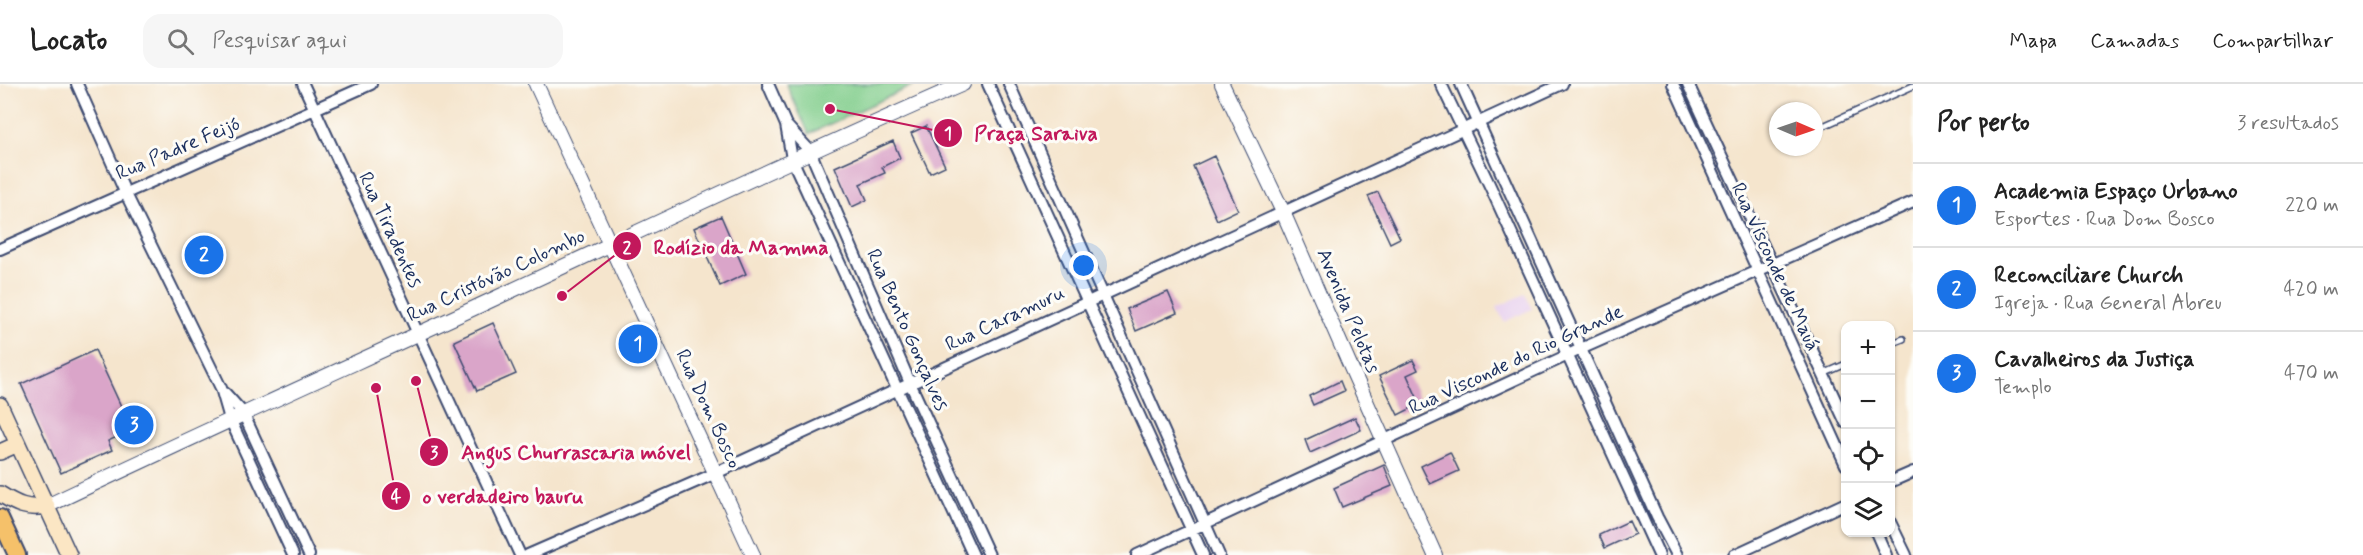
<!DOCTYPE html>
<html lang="pt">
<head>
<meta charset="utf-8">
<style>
  :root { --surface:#fff; --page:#f6f6f6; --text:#222; --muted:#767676; --line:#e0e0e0; --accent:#1a73e8 }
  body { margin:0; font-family:Mynerve,sans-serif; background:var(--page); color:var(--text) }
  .controls { position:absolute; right:18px; bottom:18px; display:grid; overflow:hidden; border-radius:12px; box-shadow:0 2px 4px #0004 }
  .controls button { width:54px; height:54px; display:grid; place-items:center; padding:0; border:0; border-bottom:2px solid var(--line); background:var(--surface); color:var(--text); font:30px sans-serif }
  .compass { position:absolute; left:1769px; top:18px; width:54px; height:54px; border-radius:50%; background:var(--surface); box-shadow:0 2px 4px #0004; rotate:92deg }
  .you { position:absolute; left:1084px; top:182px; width:21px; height:21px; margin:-15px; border:4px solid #fff; border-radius:50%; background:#1a73e8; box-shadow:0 0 0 9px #1a73e833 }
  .badge { display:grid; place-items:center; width:39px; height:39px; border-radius:50%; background:var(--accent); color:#fff; font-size:20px; font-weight:700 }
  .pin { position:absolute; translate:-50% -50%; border:3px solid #fff; box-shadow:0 2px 6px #0006 }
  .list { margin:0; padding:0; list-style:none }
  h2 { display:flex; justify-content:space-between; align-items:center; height:78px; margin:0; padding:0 24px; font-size:26px }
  h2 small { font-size:20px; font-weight:400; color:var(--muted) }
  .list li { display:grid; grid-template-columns:39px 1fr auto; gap:18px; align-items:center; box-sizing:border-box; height:84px; padding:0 24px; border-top:2px solid var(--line) }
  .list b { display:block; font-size:22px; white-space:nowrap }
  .list p { margin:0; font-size:20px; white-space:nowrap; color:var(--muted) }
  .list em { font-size:20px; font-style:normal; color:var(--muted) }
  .icon { flex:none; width:33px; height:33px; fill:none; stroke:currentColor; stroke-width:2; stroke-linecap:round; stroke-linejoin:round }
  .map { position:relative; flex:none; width:1913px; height:471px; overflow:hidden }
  header { display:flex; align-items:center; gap:36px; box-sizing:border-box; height:84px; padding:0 30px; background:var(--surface); border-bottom:2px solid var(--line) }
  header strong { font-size:28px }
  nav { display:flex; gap:33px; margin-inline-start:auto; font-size:21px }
  .search { width:420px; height:54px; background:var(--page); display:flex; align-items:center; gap:15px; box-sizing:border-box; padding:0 21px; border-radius:18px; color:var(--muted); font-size:22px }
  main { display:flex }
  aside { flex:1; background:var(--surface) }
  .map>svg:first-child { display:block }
  .built { fill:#e8d2ef }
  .green { fill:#82ce8d; stroke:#4e7e76; stroke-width:1.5 }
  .building { fill:#daa5c9 }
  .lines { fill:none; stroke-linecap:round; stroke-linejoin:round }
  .service-casing { stroke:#3c4a6f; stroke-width:8 }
  .minor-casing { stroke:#3c4a6f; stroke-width:14 }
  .tertiary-casing { stroke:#3c4a6f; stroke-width:16 }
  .secondary-casing { stroke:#3c4a6f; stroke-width:18 }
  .primary-casing { stroke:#3c4a6f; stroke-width:20 }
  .service { stroke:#fff; stroke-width:5 }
  .minor { stroke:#fff; stroke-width:10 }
  .tertiary { stroke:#fff; stroke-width:14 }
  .secondary { stroke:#fbe6c4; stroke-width:15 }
  .primary { stroke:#f5c16b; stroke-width:16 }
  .labels { text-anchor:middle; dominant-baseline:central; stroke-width:6; stroke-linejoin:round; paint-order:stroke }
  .street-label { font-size:20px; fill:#1b2f5e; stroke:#fdfcf7 }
  .leader { fill:none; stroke:#c2185b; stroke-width:2 }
  .callout-dot { fill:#c2185b; stroke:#fdfcf7; stroke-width:2 }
  .mark-label { font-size:18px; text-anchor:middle; font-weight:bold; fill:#fff }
  .callout-label { font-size:21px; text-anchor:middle; font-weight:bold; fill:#c2185b; stroke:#fdfcf7; stroke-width:6; stroke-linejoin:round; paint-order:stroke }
</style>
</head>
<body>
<header>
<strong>Locato</strong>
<div class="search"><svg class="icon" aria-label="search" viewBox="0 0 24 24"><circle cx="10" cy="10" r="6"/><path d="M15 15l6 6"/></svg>Pesquisar aqui</div>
<nav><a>Mapa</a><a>Camadas</a><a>Compartilhar</a></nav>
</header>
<main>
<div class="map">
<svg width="1913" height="471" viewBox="0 0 1913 471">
  <rect width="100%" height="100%" fill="#fdfcf7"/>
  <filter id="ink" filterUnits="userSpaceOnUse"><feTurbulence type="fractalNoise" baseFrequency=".0167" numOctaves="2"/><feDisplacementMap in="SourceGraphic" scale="12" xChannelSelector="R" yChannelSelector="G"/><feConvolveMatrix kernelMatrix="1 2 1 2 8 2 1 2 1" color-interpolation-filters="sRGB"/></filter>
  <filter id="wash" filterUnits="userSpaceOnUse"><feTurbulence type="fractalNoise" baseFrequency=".008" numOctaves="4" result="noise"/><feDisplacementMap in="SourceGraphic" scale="24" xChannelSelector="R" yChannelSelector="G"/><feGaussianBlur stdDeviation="1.35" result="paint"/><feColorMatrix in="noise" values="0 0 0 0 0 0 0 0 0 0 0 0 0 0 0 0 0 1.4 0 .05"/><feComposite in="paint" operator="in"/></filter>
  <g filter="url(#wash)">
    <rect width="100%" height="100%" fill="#f5e5cd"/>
    <path class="built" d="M1525 210 1532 225 1504 238 1497 223Z"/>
    <path class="green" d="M786 0H916L809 50Z"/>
    <g id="blocks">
      <path class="building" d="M926 42 945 82 930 89 911 49Z
        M893 57 900 74 882 83 885 89 860 100 867 116 852 123 835 83Z
        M1214 72 1238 126 1217 136 1193 82Z
        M1378 108 1400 154 1390 159 1368 112Z
        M721 132 746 190 720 202 694 144Z
        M1168 208 1177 229 1136 247 1127 225Z
        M493 239 516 290 477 307 454 257Z
        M95 266 132 346 108 357 112 366 61 389 21 300Z
        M1413 276 1418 286 1407 291 1420 320 1398 331 1379 292Z
        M1340 297 1344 307 1313 321 1309 312Z
        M1355 333 1361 346 1310 369 1305 356Z
        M1450 368 1459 387 1430 400 1421 382Z
        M1384 381 1392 402 1342 423 1334 404Z
        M1629 437 1635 450 1605 464 1599 451Z"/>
    </g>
  </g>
  <g filter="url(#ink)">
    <use href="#blocks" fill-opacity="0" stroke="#3c4a6f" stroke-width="1.5"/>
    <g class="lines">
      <g class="service-casing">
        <path id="service" d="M1821 43 1913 2
          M1890 260 1903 255
          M1823 290 1846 280"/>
      </g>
      <g class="minor-casing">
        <path id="minor" d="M77 0 125 108 221 304 230 335 293 471
          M303 0 520 471
          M768 0 786 41 792 75 973 471
          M988 0 1203 471
          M1009 0 1219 471
          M1441 0 1490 102 1659 471
          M1461 0 1657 433 1677 471
          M1673 0 1846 381
          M1688 0 1846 339
          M786 41 810 67 910 299 989 471
          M0 165 371 0
          M225 309 243 329 309 471
          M1890 398 1913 388
          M1890 438 1906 471
          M1876 448 1886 471
          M528 471 716 389 1562 0
          M1137 471 1583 264 1913 118
          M1734 471 1846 419"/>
      </g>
      <g class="tertiary-casing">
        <path id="tertiary" d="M536 0 753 471
          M1222 0 1283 128 1349 279 1435 471
          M47 422C187 355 329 291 470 226 634 150 797 72 963 0"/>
      </g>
      <g class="secondary-casing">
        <path id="secondary" d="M0 321 69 471
          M0 368 18 360
          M0 410C16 420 27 426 47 422"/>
      </g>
      <g class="primary-casing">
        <path id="primary" d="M0 434 17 471"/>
      </g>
      <use href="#service" class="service"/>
      <use href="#minor" class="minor"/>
      <use href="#tertiary" class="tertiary"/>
      <use href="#secondary" class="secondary"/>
      <use href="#primary" class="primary"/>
    </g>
  </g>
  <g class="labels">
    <g class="street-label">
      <text transform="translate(178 65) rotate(-23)">Rua Padre Feijó</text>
      <text transform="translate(390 146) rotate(65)">Rua Tiradentes</text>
      <text transform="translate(1775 183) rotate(65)">Rua Visconde de Mauá</text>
      <text transform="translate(496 192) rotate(-25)">Rua Cristóvão Colombo</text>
      <text transform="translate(1348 227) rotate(67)">Avenida Pelotas</text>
      <text transform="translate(1005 235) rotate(-25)">Rua Caramuru</text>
      <text transform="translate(907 246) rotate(66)">Rua Bento Gonçalves</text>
      <text transform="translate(1516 276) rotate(-25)">Rua Visconde do Rio Grande</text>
      <text transform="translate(708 325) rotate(65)">Rua Dom Bosco</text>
    </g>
  </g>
  <path class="leader" d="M830 25L948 49M562 212L627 162M416 297L434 368M376 304L396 412"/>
  <g class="callout-dot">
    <circle cx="830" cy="25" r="6"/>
    <circle cx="562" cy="212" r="6"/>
    <circle cx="416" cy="297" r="6"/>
    <circle cx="376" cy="304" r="6"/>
    <circle cx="948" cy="49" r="15"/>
    <circle cx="627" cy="162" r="15"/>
    <circle cx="434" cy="368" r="15"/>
    <circle cx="396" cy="412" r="15"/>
  </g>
  <g class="mark-label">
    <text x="948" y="55">1</text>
    <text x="627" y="169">2</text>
    <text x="434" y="374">3</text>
    <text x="396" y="418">4</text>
  </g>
  <g class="callout-label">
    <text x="1036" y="56">Praça Saraiva</text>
    <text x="741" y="170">Rodízio da Mamma</text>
    <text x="576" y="375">Angus Churrascaria móvel</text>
    <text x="503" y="419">o verdadeiro bauru</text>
  </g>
</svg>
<div class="controls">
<button>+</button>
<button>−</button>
<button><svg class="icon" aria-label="locate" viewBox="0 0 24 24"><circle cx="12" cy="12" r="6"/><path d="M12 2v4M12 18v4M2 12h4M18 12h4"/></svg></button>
<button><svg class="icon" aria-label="layers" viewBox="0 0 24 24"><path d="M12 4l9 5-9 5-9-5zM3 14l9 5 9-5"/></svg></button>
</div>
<svg class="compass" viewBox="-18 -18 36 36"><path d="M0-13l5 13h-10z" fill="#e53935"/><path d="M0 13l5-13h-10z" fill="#767676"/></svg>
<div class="you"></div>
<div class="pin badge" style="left:638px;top:260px">1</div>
<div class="pin badge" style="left:204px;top:171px">2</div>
<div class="pin badge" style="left:134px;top:341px">3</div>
</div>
<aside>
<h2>Por perto<small>3 resultados</small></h2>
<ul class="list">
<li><span class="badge">1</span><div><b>Academia Espaço Urbano</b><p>Esportes · Rua Dom Bosco</p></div><em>220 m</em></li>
<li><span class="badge">2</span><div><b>Reconciliare Church</b><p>Igreja · Rua General Abreu</p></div><em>420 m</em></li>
<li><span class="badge">3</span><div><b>Cavalheiros da Justiça</b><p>Templo</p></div><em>470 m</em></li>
</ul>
</aside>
</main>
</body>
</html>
